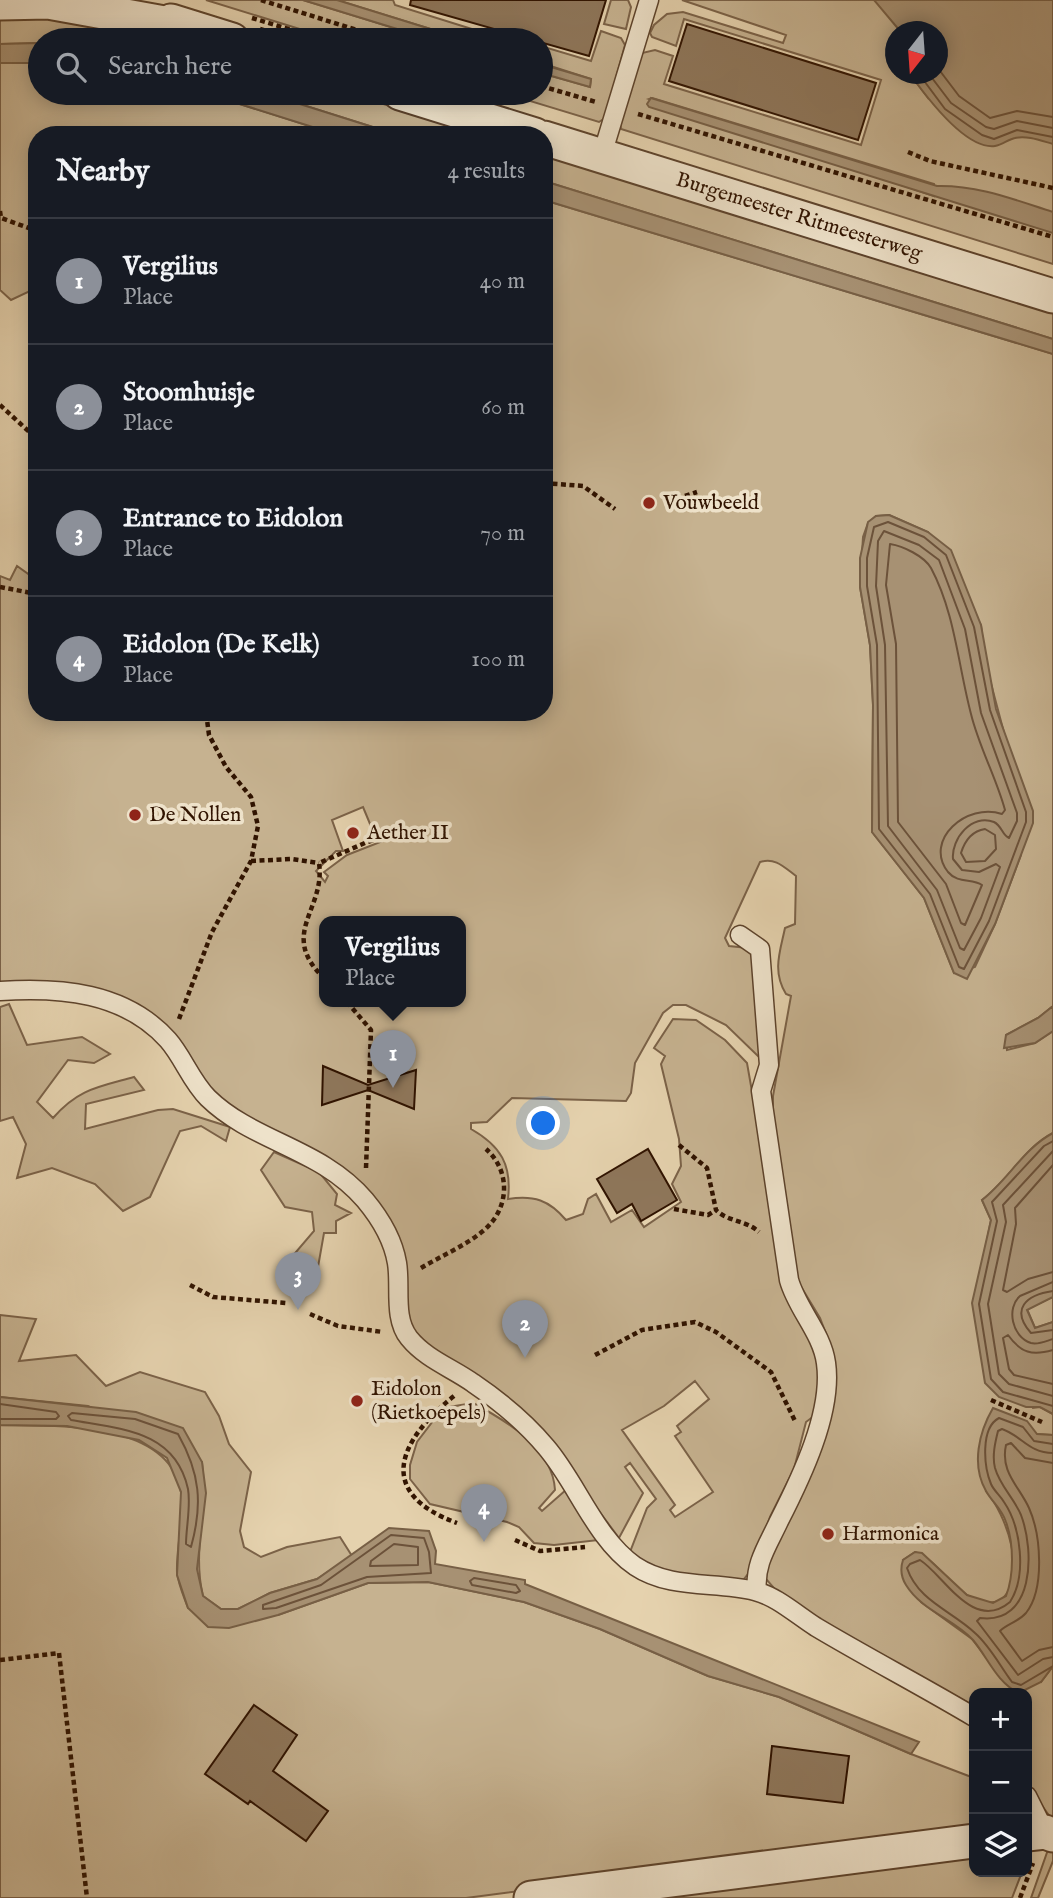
<!DOCTYPE html>
<html lang="en">
<head>
<meta charset="utf-8">
<style>
  :root { --surface:#171b24; --page:#242831; --text:#f1f3f6; --muted:#9ea1a6; --line:#363941; --accent:#8c9099 }
  body { margin:0; font-family:"IM FELL English",serif; background:var(--page); color:var(--text) }
  .controls { position:absolute; right:21px; bottom:21px; display:grid; overflow:hidden; border-radius:14px; box-shadow:0 4px 18px #0003 }
  .controls button { width:63px; height:63px; display:grid; place-items:center; padding:0; border:0; border-bottom:2px solid var(--line); background:var(--surface); color:var(--text); font:35px sans-serif }
  .compass { position:absolute; left:885px; top:21px; width:63px; height:63px; border-radius:50%; background:var(--surface); box-shadow:0 4px 18px #0003; rotate:197deg }
  .you { position:absolute; left:544px; top:1124px; width:24px; height:24px; margin:-18px; border:5px solid #fff; border-radius:50%; background:#1a73e8; box-shadow:0 0 0 10px #1a73e833 }
  .badge { display:grid; place-items:center; width:46px; height:46px; border-radius:50%; background:var(--accent); color:#fff; font-size:23px; font-weight:700 }
  .pin { position:absolute; translate:-50% -58px; filter:drop-shadow(0 2px 4px #0008) }
  .pin::after { content:''; position:absolute; top:37px; width:24px; height:21px; background:inherit; clip-path:polygon(0 0,100% 0,50% 100%) }
  .popup { position:absolute; left:319px; top:916px; width:147px; height:91px; box-sizing:border-box; display:grid; place-content:center; border-radius:14px; background:var(--surface); filter:drop-shadow(0 2px 5px #0005); font-size:23px; white-space:nowrap; color:var(--muted) }
  .popup b { font-size:26px; color:var(--text) }
  .popup::after { content:''; position:absolute; left:50%; top:100%; margin-left:-14px; border:14px solid transparent; border-top-color:var(--surface) }
  .list { margin:0; padding:0; list-style:none }
  h2 { display:flex; justify-content:space-between; align-items:center; height:91px; margin:0; padding:0 28px; font-size:30px }
  h2 small { font-size:23px; font-weight:400; color:var(--muted) }
  .list li { display:grid; grid-template-columns:46px 1fr auto; gap:21px; align-items:center; box-sizing:border-box; height:126px; padding:0 28px; border-top:2px solid var(--line) }
  .list b { display:block; font-size:26px; white-space:nowrap }
  .list p { margin:0; font-size:23px; white-space:nowrap; color:var(--muted) }
  .list em { font-size:23px; font-style:normal; color:var(--muted) }
  .icon { flex:none; width:38px; height:38px; fill:none; stroke:currentColor; stroke-width:2; stroke-linecap:round; stroke-linejoin:round }
  .map { position:relative; flex:none; width:1053px; height:1898px; overflow:hidden }
  .search { position:absolute; background:var(--surface); box-shadow:0 4px 18px #0003; left:28px; top:28px; width:525px; height:77px; display:flex; align-items:center; gap:18px; box-sizing:border-box; padding:0 24px; border-radius:38px; color:var(--muted); font-size:26px }
  .panel { position:absolute; background:var(--surface); box-shadow:0 4px 18px #0003; left:28px; top:126px; width:525px; height:595px; border-radius:28px }
  .map>svg:first-child { display:block }
  .green { fill:#c6b290; stroke:#7b6248; stroke-width:2; fill-rule:evenodd }
  .water { fill:#a79173; stroke:#775f45; stroke-width:2 }
  .lines { fill:none; stroke-linecap:round; stroke-linejoin:round }
  .shore { stroke:#6c523a; stroke-width:2 }
  .building { fill:#8e765a; stroke:#301300; stroke-width:2 }
  .service-casing { stroke:#5d432c; stroke-width:21 }
  .minor-casing { stroke:#5d432c; stroke-width:37 }
  .path { stroke:#301300; stroke-width:4.5; stroke-dasharray:5 3.5; stroke-linecap:butt }
  .service { stroke:#eee2ca; stroke-width:18 }
  .minor { stroke:#eee2ca; stroke-width:33 }
  .poi-dot { fill:#8f2418; stroke:#eee2ca; stroke-width:2.5 }
  .labels { text-anchor:middle; dominant-baseline:central; stroke-width:7; stroke-linejoin:round; paint-order:stroke }
  .street-label { font-size:21px; fill:#301300; stroke:#eee2ca }
  .poi-label { font-size:21px; fill:#301300; stroke:#eee2ca; text-anchor:start }
</style>
</head>
<body>
<div class="map">
<svg width="1053" height="1898" viewBox="0 0 1053 1898">
  <rect width="100%" height="100%" fill="#e5d2ae"/>
  <filter id="stains"><feTurbulence type="fractalNoise" baseFrequency=".00286" numOctaves="4"/><feColorMatrix values="0 0 0 0 .2 0 0 0 0 .09 0 0 0 0 .02 0 0 0 .5 -.17"/></filter>
  <radialGradient id="worn" r=".72"><stop offset=".6" stop-color="#630" stop-opacity="0"/><stop offset="1" stop-color="#630" stop-opacity=".3"/></radialGradient>
  <path class="green" d="M206 0H303L433 40H335Z
    M337 0H393L395 5 491 35 493 31 523 40H466Z
    M611 0H628L631 7 626 29 604 24Z
    M682 0H1053V264L621 129 619 119 642 53 655 50 673 56 664 84 861 145 881 80 684 19 676 46 652 37 650 33 654 25 667 14 683 12 783 43 786 35ZM895 32H937V74L928 98 910 74H895ZM652 98 934 184V196L649 99Z
    M0 18H60L178 40H40V43L0 44Z
    M601 31 621 38 625 45 605 118 599 122 504 93H541V73L590 87 591 79 541 63V46L591 61Z
    M0 63H40V93H205L338 135H37V296L34 289 11 300 0 290Z
    M265 93H348L483 135H398Z
    M544 154 1053 311V339L544 181Z
    M544 200 1053 354V1006L1038 1018 1006 1035 1007 1050 1035 1043 1053 1031V1133C1024 1148 1009 1180 982 1200L991 1220 983 1260 1033 1408 1040 1407 1053 1414V1435L1036 1434 986 1491C1006 1514 1029 1577 1000 1601 962 1612 944 1562 915 1552L903 1560 921 1602 972 1639 986 1657 1041 1682 1053 1666V1821L1027 1785V1693H974V1706L812 1616 779 1594 766 1579V1562L832 1385 828 1339 820 1318 797 1280 773 1125V1096L791 996 786 994C772 971 780 952 785 928L795 924 796 876C784 867 775 857 760 862L725 938 729 946 748 948 753 958 761 1059 726 1025 686 1005H673L663 1013 635 1063 631 1093 626 1101 512 1098 487 1122 471 1123V1129C501 1146 512 1165 508 1199 534 1195 549 1200 566 1220L583 1214 588 1199 596 1194 611 1222 632 1210 644 1227 681 1202 672 1184 681 1166 679 1139 661 1064 665 1056 654 1048 673 1019 696 1020 725 1040 747 1063 777 1234 799 1313 821 1365 820 1391 814 1416 806 1422 794 1469 770 1517 751 1570 744 1579 734 1585C700 1578 656 1576 630 1552L647 1508 656 1499 630 1463 625 1467 643 1493 619 1538 548 1443 412 1333 385 1220 261 1126 216 1097 150 1017 0 986V576L10 580 17 566 34 578 37 574V712H544ZM889 515 928 532 981 625 985 661 1007 744 1021 855 995 924 975 967 954 973 924 898 872 832 873 705 870 645 860 587 863 537 868 523 876 516ZM363 807 375 836 385 832 388 839 347 855 324 872 328 876 325 882 316 871 336 851H343L332 820ZM325 922H461V1002H325ZM695 1381 709 1399 677 1426 681 1432 675 1436 713 1492 675 1517 670 1510 675 1505 622 1430 664 1406Z
    M9 1004 27 1045 82 1037 110 1054 94 1063 68 1060 37 1102 53 1118C78 1089 98 1087 134 1077L144 1090 86 1104 85 1129 158 1110 173 1109 230 1127 226 1141 201 1126 180 1131 150 1197 123 1211 95 1184 52 1168 17 1178 26 1144 13 1117 0 1121V1007Z
    M274 1152 319 1172 337 1194 335 1205 351 1213 336 1221V1233H324L318 1267 284 1266 314 1231 312 1212 285 1207 261 1170Z
    M1053 1297V1322L1035 1328 1027 1309Z
    M0 1315 36 1319 19 1361 76 1355 106 1386 140 1372 205 1392 219 1416 229 1444 251 1472 240 1531 244 1547 261 1557 287 1547 340 1537 352 1556 317 1579 270 1593 238 1609H221L203 1596C192 1550 208 1511 202 1462L88 1406 0 1397Z
    M473 1403C507 1421 553 1449 555 1490L539 1508 542 1511 567 1489 599 1540 554 1545 534 1543 519 1527 507 1522 430 1504 410 1479V1465L417 1442 443 1408Z
    M0 1425C55 1426 169 1420 181 1492 185 1517 176 1546 177 1572 178 1584 184 1597 188 1608L278 1615 368 1583 428 1582 524 1602 600 1629 708 1676 779 1697 911 1754 974 1778V1826L870 1846 466 1898H0Z
    M1050 1844 1053 1845V1861L1038 1898H1031Z
    M974 1845V1872H1022L1012 1898H615Z"/>
  <path class="water" d="M303 0H337L466 40H433Z
    M874 0H1053V144C1042 141 1027 135 1015 138 1009 139 1002 145 995 146 965 150 925 95 910 74H937V32L900 31Z
    M40 43V63H0V44Z
    M541 64 591 79 590 87 541 73Z
    M205 93H265L398 135H338Z
    M651 98 937 186C978 185 1015 200 1053 212V233L649 107 647 104Z
    M544 181 1053 339V354L544 200Z
    M889 515 928 532 951 550 981 625 996 709 1033 811V823L995 924 967 979 954 973 924 898 872 832 873 705 870 645 860 587V558L868 522 876 516Z
    M1053 1006V1031L1035 1043 1004 1048 1006 1035 1038 1018Z
    M1053 1133V1297L1027 1310 1035 1328 1053 1322V1414L1040 1407H1026L999 1397 985 1383 972 1303 991 1220 982 1200C1008 1180 1024 1148 1053 1133Z
    M0 1397 136 1412 183 1428 202 1462 206 1493 197 1569 203 1596 221 1609H238L270 1593 317 1579 389 1528 429 1531 436 1551 435 1564 525 1580V1584L919 1742 911 1754 779 1697 708 1676 600 1629 524 1602 428 1582 368 1583 278 1615 229 1628 208 1627 188 1608 177 1575 181 1492 167 1458 139 1440 67 1426 0 1425Z
    M993 1408 1027 1421 1037 1434 1053 1435V1666L1041 1682 1019 1693C997 1683 988 1658 973 1640 954 1619 922 1611 906 1585 901 1577 900 1569 903 1560L915 1552 922 1553 967 1595 993 1603 1006 1596C1014 1575 1014 1544 1006 1522 1002 1509 992 1502 986 1491 971 1465 979 1432 993 1408Z"/>
  <g class="lines">
    <path class="shore" d="M937 67 959 96 990 118 1017 111 1053 117
      M919 74 945 109 982 135 994 139 1017 130 1053 137
      M929 74 951 103 986 127 994 129 1017 121 1053 128
      M888 522 924 537 946 555 974 627 990 710 1026 812V822L989 921 964 969 959 967 930 894 879 829 877 645 867 586V558L874 527Z
      M884 531 919 545 939 560 965 629 981 713 1017 813V821L1009 838C1002 835 1002 826 994 822 972 813 951 839 953 859L962 870 979 872 996 864 1000 867 981 918 964 950 960 948 937 890 888 826 885 645 876 586 878 541Z
      M890 544C903 546 924 556 931 568 955 613 958 665 971 714 979 747 996 777 1005 810L1002 814C967 802 923 840 948 872 958 884 972 878 982 885L965 925 961 923 946 884 898 822 896 644 886 585Z
      M985 829 995 835 996 849 985 861 966 862 961 853C965 840 972 831 985 829Z
      M1053 1141 1044 1146 992 1202 997 1221 979 1304 991 1379 1003 1392 1053 1406
      M1053 1151 1003 1205 1006 1222 988 1304 999 1374 1009 1384 1053 1396
      M1053 1165 1015 1208 1016 1224 1003 1290 1007 1292 1028 1279 1053 1272
      M1053 1282 1020 1296C1006 1308 1012 1337 1031 1343 1038 1345 1046 1341 1053 1339
      M1053 1291C1026 1295 1010 1309 1031 1333L1053 1330
      M1053 1350C1032 1356 1021 1353 1008 1335L1003 1338 1009 1369 1014 1375 1053 1384
      M0 1404 56 1412 59 1416 56 1419H0
      M72 1413 135 1419 178 1434C200 1473 203 1504 191 1547L186 1544C186 1528 191 1506 188 1489 175 1430 120 1429 71 1420L68 1416Z
      M1053 1444 1034 1441 1023 1427 999 1418C980 1428 984 1467 991 1484 994 1491 1000 1495 1004 1502 1021 1527 1027 1576 1010 1602 973 1633 944 1575 920 1560L910 1564 907 1568C918 1601 952 1611 975 1633 990 1646 1000 1666 1012 1682L1021 1685 1053 1666
      M1053 1453C1029 1453 1022 1436 1002 1429L998 1431C995 1443 992 1456 995 1468 1000 1486 1014 1498 1021 1515 1035 1552 1034 1625 980 1618L977 1621 1018 1675 1043 1659 1053 1657
      M1053 1463 1025 1458 1011 1443 1006 1445C1000 1472 1019 1486 1029 1508 1041 1535 1045 1589 1026 1613 1018 1622 1007 1624 1000 1631L1022 1661 1039 1650 1053 1647
      M391 1535 424 1538 429 1552 431 1573 367 1577 276 1608 263 1609V1605L321 1585Z
      M394 1544 418 1547V1565L370 1566 371 1561Z
      M474 1578 516 1585 520 1591 516 1593 472 1585 470 1581Z"/>
  </g>
  <path class="building" d="M411 0H606L589 56 410 5Z
    M687 24 876 83 858 140 669 81Z
    M323 1066 368 1085 416 1070 414 1109 368 1090 322 1105Z
    M648 1149 677 1200 641 1221 632 1204 617 1213 597 1179Z
    M254 1705 297 1735 273 1771 328 1811 306 1841 250 1801 248 1804 205 1774Z
    M772 1746 849 1756 843 1803 767 1794Z"/>
  <g class="lines">
    <g class="service-casing">
      <path id="service" d="M602 155 649 0
        M740 935 760 949 769 1065 761 1091 789 1280C797 1309 822 1333 826 1363 833 1412 801 1478 779 1521 768 1545 754 1564 757 1591
        M0 991C60 987 125 992 168 1040 183 1057 191 1081 208 1098 253 1142 321 1148 365 1200 380 1218 393 1239 397 1263 401 1287 393 1318 409 1338 426 1359 452 1368 473 1383 498 1400 526 1423 546 1447 577 1483 595 1538 635 1566 671 1590 715 1581 755 1591 776 1596 797 1615 816 1627 868 1658 922 1686 974 1717
        M1027 1796 1045 1832"/>
    </g>
    <g class="minor-casing">
      <path id="minor" d="M0 3 48 2 192 28
        M171 21 232 40
        M400 93 535 135
        M544 138 1053 296
        M1027 1834 1045 1832 1053 1835
        M531 1898 974 1841"/>
    </g>
    <path class="path" d="M261 0 389 40
      M252 18 325 40
      M260 29 296 40
      M541 86 596 102
      M638 114 1053 237
      M908 152 930 161 1053 188
      M0 211 1 218 37 231
      M0 405 37 439
      M544 483 583 486 615 509
      M685 496 697 492
      M0 587 37 594
      M368 842 387 835
      M251 861 292 859 319 863
      M325 979C277 934 326 910 319 863L365 843
      M347 1002 371 1030 366 1168
      M179 1019 212 932 251 861 258 826 251 797 226 767 209 735 206 712
      M679 1145 707 1168 716 1210C728 1222 746 1220 759 1232
      M674 1209 708 1215 716 1210
      M421 1268C441 1256 465 1246 483 1231 510 1209 511 1171 486 1149
      M190 1285 213 1297 286 1303
      M310 1314 338 1326 383 1332
      M595 1355 642 1330 695 1322 716 1332 771 1372 796 1423
      M454 1396C398 1441 375 1493 457 1523
      M991 1400 1042 1422
      M515 1540 540 1551 585 1547
      M0 1660 59 1653 87 1898
      M1020 1898 1033 1863"/>
    <use href="#service" class="service"/>
    <use href="#minor" class="minor"/>
  </g>
  <g class="poi-dot">
    <circle cx="649" cy="503" r="7"/>
    <circle cx="135" cy="815" r="7"/>
    <circle cx="353" cy="833" r="7"/>
    <circle cx="357" cy="1401" r="7"/>
    <circle cx="828" cy="1534" r="7"/>
  </g>
  <g class="labels">
    <g class="street-label">
      <text transform="translate(799 217) rotate(17)">Burgemeester Ritmeesterweg</text>
    </g>
    <g class="poi-label">
      <text x="663" y="503">Vouwbeeld</text>
      <text x="149" y="815">De Nollen</text>
      <text x="367" y="833">Aether II</text>
      <text x="371" y="1389">Eidolon<tspan x="371" dy="24">(Rietkoepels)</tspan></text>
      <text x="842" y="1534">Harmonica</text>
    </g>
  </g>
  <rect width="100%" height="100%" filter="url(#stains)"/>
  <rect width="100%" height="100%" fill="url(#worn)"/>
</svg>
<div class="controls">
<button>+</button>
<button>−</button>
<button><svg class="icon" aria-label="layers" viewBox="0 0 24 24"><path d="M12 4l9 5-9 5-9-5zM3 14l9 5 9-5"/></svg></button>
</div>
<svg class="compass" viewBox="-18 -18 36 36"><path d="M0-13l5 13h-10z" fill="#e53935"/><path d="M0 13l5-13h-10z" fill="#9ea1a6"/></svg>
<div class="you"></div>
<div class="pin badge" style="left:393px;top:1088px">1</div>
<div class="popup"><b>Vergilius</b>Place</div>
<div class="pin badge" style="left:525px;top:1358px">2</div>
<div class="pin badge" style="left:298px;top:1310px">3</div>
<div class="pin badge" style="left:484px;top:1542px">4</div>
<div class="search"><svg class="icon" aria-label="search" viewBox="0 0 24 24"><circle cx="10" cy="10" r="6"/><path d="M15 15l6 6"/></svg>Search here</div>
<section class="panel">
<h2>Nearby<small>4 results</small></h2>
<ul class="list">
<li><span class="badge">1</span><div><b>Vergilius</b><p>Place</p></div><em>40 m</em></li>
<li><span class="badge">2</span><div><b>Stoomhuisje</b><p>Place</p></div><em>60 m</em></li>
<li><span class="badge">3</span><div><b>Entrance to Eidolon</b><p>Place</p></div><em>70 m</em></li>
<li><span class="badge">4</span><div><b>Eidolon (De Kelk)</b><p>Place</p></div><em>100 m</em></li>
</ul>
</section>
</div>
</body>
</html>
